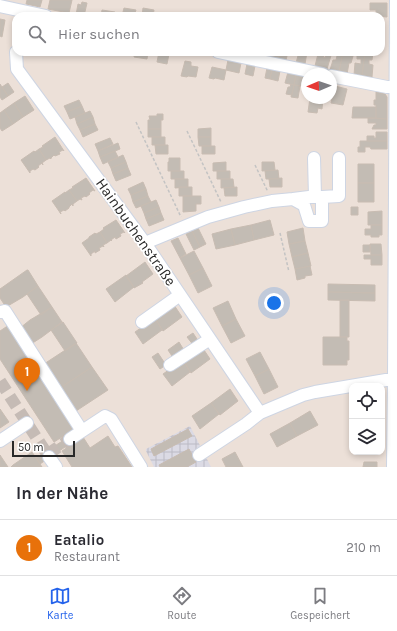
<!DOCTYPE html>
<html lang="de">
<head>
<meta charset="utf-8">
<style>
  :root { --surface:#fff; --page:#f7f7f7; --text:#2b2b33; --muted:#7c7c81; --line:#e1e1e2; --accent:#2563eb }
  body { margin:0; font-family:Karla,sans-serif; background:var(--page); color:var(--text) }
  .controls { position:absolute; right:12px; bottom:12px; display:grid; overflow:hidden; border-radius:8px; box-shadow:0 2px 6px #0003 }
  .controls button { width:36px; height:36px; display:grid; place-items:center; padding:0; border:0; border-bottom:1px solid var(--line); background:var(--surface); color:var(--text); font:20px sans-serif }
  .compass { position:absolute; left:301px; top:68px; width:36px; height:36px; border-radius:50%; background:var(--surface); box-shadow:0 2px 6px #0003; rotate:268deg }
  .scale { position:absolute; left:12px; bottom:10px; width:63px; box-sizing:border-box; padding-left:4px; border:2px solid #282828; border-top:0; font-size:11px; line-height:14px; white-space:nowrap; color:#282828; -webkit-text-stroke:3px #fff; paint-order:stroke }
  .you { position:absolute; left:274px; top:303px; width:14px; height:14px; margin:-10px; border:3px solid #fff; border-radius:50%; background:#1a73e8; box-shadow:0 0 0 6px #1a73e833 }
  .badge { display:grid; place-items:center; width:26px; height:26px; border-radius:50%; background:var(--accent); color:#fff; font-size:13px; font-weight:700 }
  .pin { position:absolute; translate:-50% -33px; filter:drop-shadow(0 1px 2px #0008) }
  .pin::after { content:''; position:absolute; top:21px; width:14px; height:12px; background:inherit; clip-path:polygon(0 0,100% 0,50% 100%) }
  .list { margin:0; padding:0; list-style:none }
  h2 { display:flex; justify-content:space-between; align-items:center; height:52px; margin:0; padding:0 16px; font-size:17px }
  h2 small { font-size:13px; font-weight:400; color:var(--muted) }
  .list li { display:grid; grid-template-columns:26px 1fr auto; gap:12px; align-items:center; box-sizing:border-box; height:56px; padding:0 16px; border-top:1px solid var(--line) }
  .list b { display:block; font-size:15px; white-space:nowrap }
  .list p { margin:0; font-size:13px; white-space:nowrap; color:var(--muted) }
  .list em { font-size:13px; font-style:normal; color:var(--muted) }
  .icon { flex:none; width:22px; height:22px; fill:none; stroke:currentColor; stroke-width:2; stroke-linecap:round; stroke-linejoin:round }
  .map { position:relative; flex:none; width:397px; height:467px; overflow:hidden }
  .search { position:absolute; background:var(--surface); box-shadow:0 2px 6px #0003; left:12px; right:12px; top:12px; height:44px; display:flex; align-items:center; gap:10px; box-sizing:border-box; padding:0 14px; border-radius:12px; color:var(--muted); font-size:15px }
  .sheet { height:108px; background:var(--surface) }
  nav { display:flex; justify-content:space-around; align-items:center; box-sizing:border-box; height:56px; border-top:1px solid var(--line); background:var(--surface); font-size:11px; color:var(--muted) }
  nav a { display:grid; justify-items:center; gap:2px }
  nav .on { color:var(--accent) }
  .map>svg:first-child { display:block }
  .industrial { fill:url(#industrial-grid) }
  .building { fill:#c3bcb4; stroke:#c8bcb2 }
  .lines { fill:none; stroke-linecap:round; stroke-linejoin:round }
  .minor-tunnel { stroke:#c5bbb5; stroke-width:12; stroke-dasharray:12 6; stroke-linecap:butt }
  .minor-casing { stroke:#ced5e3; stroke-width:14 }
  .path { stroke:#c3c3c3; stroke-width:1.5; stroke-dasharray:3 2; stroke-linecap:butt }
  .minor { stroke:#fff; stroke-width:12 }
  .labels { text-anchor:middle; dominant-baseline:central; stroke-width:3.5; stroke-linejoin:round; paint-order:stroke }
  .street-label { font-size:15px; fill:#282828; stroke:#fff }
</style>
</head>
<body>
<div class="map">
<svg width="397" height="467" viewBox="0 0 397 467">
  <defs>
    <pattern id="industrial-grid" width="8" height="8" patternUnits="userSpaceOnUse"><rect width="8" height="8" fill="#dbdae4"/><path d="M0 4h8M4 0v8" fill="none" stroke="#bcbbc4"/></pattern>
  </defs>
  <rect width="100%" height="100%" fill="#ece0d8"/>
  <path class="industrial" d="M190 426 211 467H154L146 451V449Z"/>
  <path class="building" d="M27 0H42L40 7 26 4Z
    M50 0H72L69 13 48 9Z
    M82 2 87 3 84 16 76 15 78 4 81 5Z
    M370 3H387V17L376 16V10H370Z
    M124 8 136 10 134 16H122Z
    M143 8 154 10 153 16H142Z
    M102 10 115 12 114 16H101Z
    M0 19 5 20 2 37 0 36Z
    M135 52H148L147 59 134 57Z
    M159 52 169 54 167 64 157 62Z
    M271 52H280L278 59 270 57Z
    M280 52H288L286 60 278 59Z
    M299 52H307L305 64 296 63Z
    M326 52H332L327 69 315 66 318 54 324 56 323 57 325 58Z
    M338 52H343L339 72 330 70 333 60H336Z
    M343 52H348L347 55 353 56 351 63H349L347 74 339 72Z
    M357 52H365L362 76 354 75 355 63 361 64V59H357Z
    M365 52 373 53 372 60H369V64L373 65 372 77 362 76Z
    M228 60 241 63 239 73 226 70Z
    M185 61 191 62V66L198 67 196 77 188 76 187 77 181 76Z
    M247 64 255 66 253 76 245 74Z
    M212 67 226 70 224 80 215 78 214 79 209 78Z
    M267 68 272 69 270 79 265 78Z
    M272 69 280 71 278 81 270 79Z
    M288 72 296 74 294 85 285 83Z
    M296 74 304 76 302 86 294 85Z
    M8 83 14 92 8 96 2 87Z
    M0 84 8 96 2 100 0 97Z
    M291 84 294 85 292 95 286 94 288 87H290Z
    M294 85 300 86 298 98 291 97Z
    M335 86 347 89 343 105 331 103Z
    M376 92 385 94 387 97V119L376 118V105H374V100H376Z
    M25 96 34 110 23 117 14 103Z
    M310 98 323 99 322 109 318 108 317 113 308 112Z
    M79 100 82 106 67 112 64 106Z
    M14 103 23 117 13 124 4 110Z
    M82 106 85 113 70 119 67 112Z
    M353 107H376V118H352Z
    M4 110 13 124 2 131 0 128V113Z
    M90 111 93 117 77 124 75 117Z
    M157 114H163V120H161V129H148V120H150L149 116H157Z
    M93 117 95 124 80 130 77 124Z
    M368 118 387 119V129H372L374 125H376V123H368Z
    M95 124 98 130 83 137 80 130Z
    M211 128V137H198V129Z
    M148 129H161V137H148Z
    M376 132H387V141H367V136H374V138H376Z
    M55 137 64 151 63 150 59 152 60 154 55 156 54 155 51 158V159L50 158 46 160 39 149 43 147 42 146Z
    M152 137H165V145H152Z
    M198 137H211V146H199Z
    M110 138 113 144 98 151 95 144Z
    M360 141H387V149H371L370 147H365V152H358V147H360Z
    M118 143 120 149 100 157 98 151Z
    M155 145H168V154H156Z
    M202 146H215V154H202Z
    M39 149 46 160 42 163 43 165 42 163 38 166 39 167 35 170 33 169 30 171V173L21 160 34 151 35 152Z
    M115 151 118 157 103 164 100 157Z
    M123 155 126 162 111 168 108 162Z
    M169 158H180V171H168V162H169Z
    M126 162 128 168 113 174 111 168Z
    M226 162V171H213V163Z
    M262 162H274L275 170 262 171Z
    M358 164H374V183H358Z
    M128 168 131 175 116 181 113 174Z
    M278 170 279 179H266L265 171Z
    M171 171H184V179H171Z
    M217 171H230V179H217Z
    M86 178 95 191 93 190 89 193 90 194 86 197 85 196 81 198 82 200 80 199 77 201 69 190 73 188 72 187Z
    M282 178V187H270L269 179Z
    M175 179H188V187L175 188Z
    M221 179H233L234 187 221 188Z
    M143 182 146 189 131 195 128 189Z
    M358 183H374V202H358Z
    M179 187H192V196H179Z
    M237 187V196H225L224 188Z
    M146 189 148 196 133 202 131 195Z
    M69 190 77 201 73 204V206L72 204 69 207V208L65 211 64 210 60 212 61 214 52 201 65 192V193Z
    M148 196 151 202 136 208 133 202Z
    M183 196H201V204H196V211L183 212Z
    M156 200 159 207 144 213 141 206Z
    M159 207 161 213 146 219 144 213Z
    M351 207H358V215H351Z
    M382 211V225H368V212Z
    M161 213 164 220 149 226 146 219Z
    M116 220 125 233 124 232 120 234 121 236 116 239 115 237 111 240 112 241 111 240 107 243 100 232 104 229 103 228Z
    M270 220 274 235 254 240 251 225Z
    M251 225 254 240 235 245 231 229Z
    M371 225H382V235H379V237H371V235H365V229H371Z
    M198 228 206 244 200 247 192 231Z
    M303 228 305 241 289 244 287 232Z
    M231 229 235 245 216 249 212 234Z
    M192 231 200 247 194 250 186 234Z
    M100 232 107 243 103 245 104 247 103 246 99 248 100 250 95 253V251L91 254V256L82 243 89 238V237L95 233 96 234Z
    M178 238 186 254 180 258 171 241Z
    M305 241 308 253 292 257 289 244Z
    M370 244H381L382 255H371Z
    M363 245H370V252H363Z
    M194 251 203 268 189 275 180 258Z
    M308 253 311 266 295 269 292 257Z
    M364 255H382V265H371V259H364Z
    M145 262 153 274 142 282 143 283 134 288 126 276Z
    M310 266 312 275 305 276V278L297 280 295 269Z
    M203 268 212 286 198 293 189 275Z
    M27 270H28L38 286 23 297 6 307 0 298V289Z
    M126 275 134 287 115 302 106 289Z
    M328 284 375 285V293L328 292Z
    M38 286 52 307 41 315 27 294Z
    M328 292 375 293V301L328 300Z
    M340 300H349V337H340Z
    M228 301 236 319 222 326 213 308Z
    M174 305 182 317 163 331 155 318Z
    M52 307 62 322 42 337 31 344 20 328 30 320Z
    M155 318 162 330 143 344 135 332Z
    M236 319 245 336 231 343 222 326Z
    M63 322 77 343 65 351 51 330Z
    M9 325 76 428 54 442 0 359V331Z
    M193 333 199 342 194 346 187 337Z
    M323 337H347V341H349V360H347V365H323Z
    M179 342 185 352 174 359 168 350Z
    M76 343 92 367 60 388 44 364Z
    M202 347 210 359 191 373 183 360Z
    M260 352 269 369 255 376 246 359Z
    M158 353 166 365 160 369 152 357Z
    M183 360 190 372 172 386 163 374Z
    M92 367 108 390 76 411 60 388Z
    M269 369 278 387 264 394 255 376Z
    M230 389 238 401 220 415 211 403Z
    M211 403 219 414 200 429 192 416Z
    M0 409 9 422 0 428Z
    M310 411 318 425 297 436 290 423Z
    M290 423 297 436 277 447 270 434Z
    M188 429 192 436 154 456 151 449Z
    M67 434 74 444 69 447 68 445 40 464 36 458 64 440 62 437Z
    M108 436 115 447 118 446 132 467H72L62 451 83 437 90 448Z
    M189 449 196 462 187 467H160L159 465Z
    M32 452 42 467H11L13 465Z
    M235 452 243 467H226L222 459Z
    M0 455 8 467H0Z
    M364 462H377V467H363Z"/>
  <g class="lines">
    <path class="minor-tunnel" d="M0 381 49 457
      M48 454 70 439"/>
    <g class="minor-casing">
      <path id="minor" d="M0 6 46 16
        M16 52 17 69 145 243 260 413
        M218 52 323 74
        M331 76 387 87H396
        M314 158 315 197
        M322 197 339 196V158
        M145 243 208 217 244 207 272 201 293 199 304 205 309 221H322V197H309L293 199
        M0 312 5 311 82 431
        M142 322 180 295
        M170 365 210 339
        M70 439 105 416 111 419 141 467
        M0 441 27 423
        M199 455 246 424 260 413 303 395 315 392 386 380H394
        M49 457 56 467
        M393 467 394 380 396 0"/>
    </g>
    <path class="path" d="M136 122 181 217
      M187 131 221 202
      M255 165 268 192
      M280 233 289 272"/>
    <use href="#minor" class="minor"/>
  </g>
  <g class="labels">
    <g class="street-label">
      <text transform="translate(136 232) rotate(55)">Hainbuchenstraße</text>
    </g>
  </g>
</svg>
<div class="controls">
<button><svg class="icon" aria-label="locate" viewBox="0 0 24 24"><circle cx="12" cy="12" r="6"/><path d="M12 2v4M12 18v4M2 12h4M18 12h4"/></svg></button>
<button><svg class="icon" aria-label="layers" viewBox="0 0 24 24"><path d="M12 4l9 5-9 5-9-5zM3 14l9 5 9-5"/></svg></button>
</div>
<svg class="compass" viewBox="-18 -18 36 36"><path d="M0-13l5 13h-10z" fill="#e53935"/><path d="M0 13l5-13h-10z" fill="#7c7c81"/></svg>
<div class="scale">50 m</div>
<div class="you"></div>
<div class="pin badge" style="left:27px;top:391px;background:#e8710a">1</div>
<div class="search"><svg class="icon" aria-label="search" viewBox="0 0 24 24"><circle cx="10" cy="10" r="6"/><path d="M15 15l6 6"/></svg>Hier suchen</div>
</div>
<section class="sheet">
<h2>In der Nähe<small></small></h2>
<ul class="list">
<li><span class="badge" style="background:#e8710a">1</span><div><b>Eatalio</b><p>Restaurant</p></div><em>210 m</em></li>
</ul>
</section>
<nav>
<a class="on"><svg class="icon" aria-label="map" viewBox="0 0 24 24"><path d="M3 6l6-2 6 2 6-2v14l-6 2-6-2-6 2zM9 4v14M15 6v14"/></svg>Karte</a>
<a><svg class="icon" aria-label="directions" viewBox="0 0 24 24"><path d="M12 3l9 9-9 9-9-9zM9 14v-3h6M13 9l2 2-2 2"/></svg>Route</a>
<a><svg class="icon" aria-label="saved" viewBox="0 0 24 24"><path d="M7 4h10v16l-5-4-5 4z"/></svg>Gespeichert</a>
</nav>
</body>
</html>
